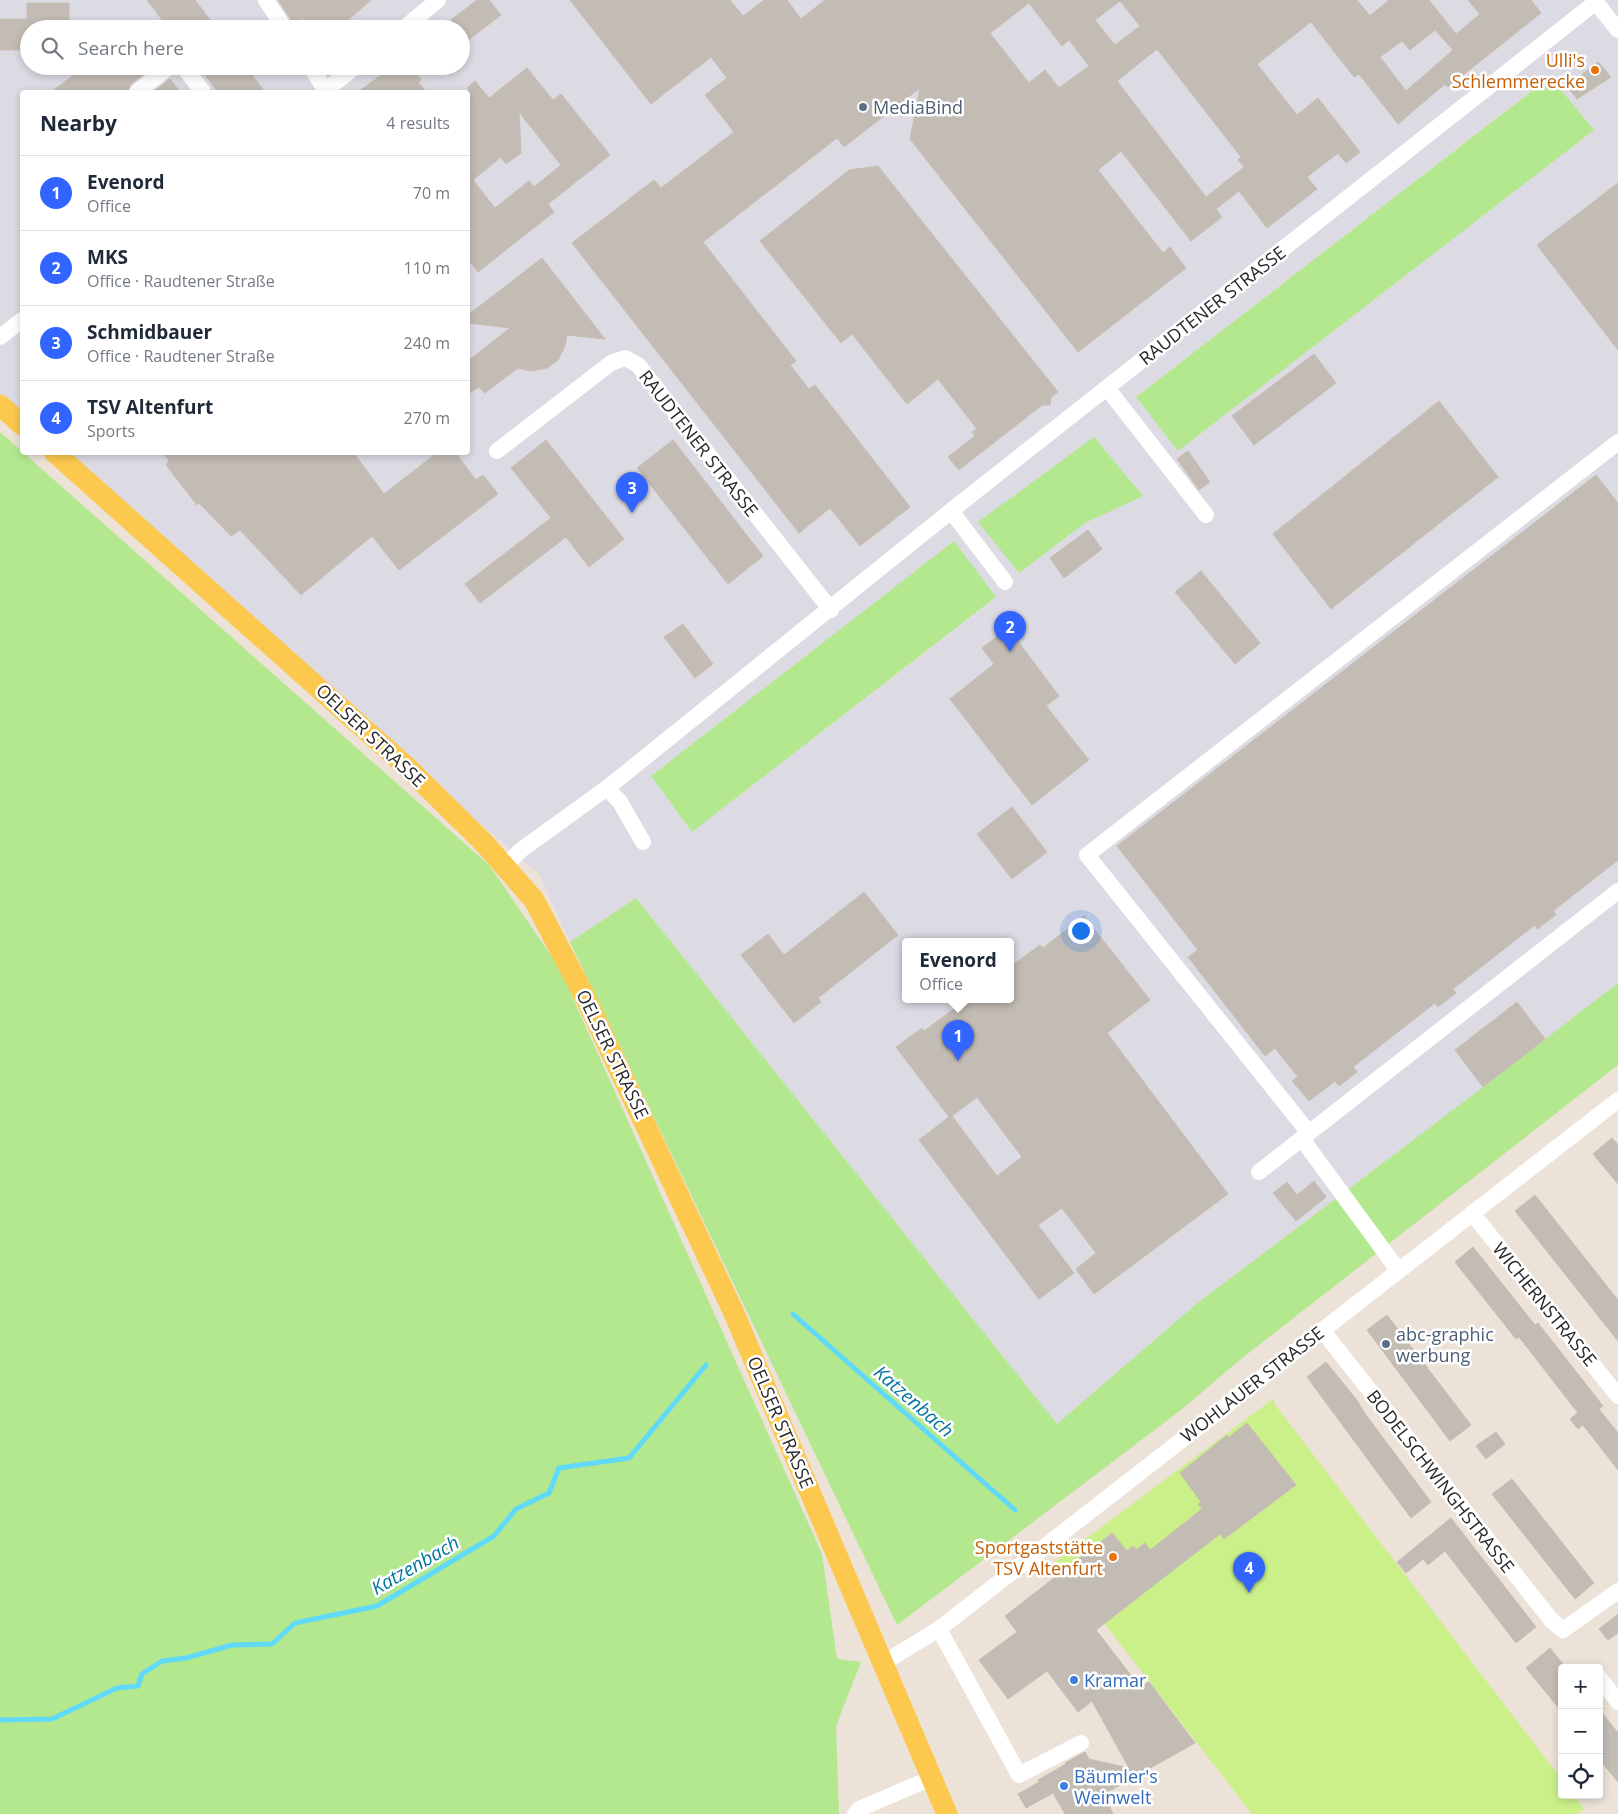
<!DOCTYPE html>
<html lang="en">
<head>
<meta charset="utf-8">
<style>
  :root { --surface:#fff; --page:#f6f6f7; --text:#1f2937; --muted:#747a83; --line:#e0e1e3; --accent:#3265ff }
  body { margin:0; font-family:"Open Sans",sans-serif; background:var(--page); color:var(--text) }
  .controls { position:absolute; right:15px; bottom:15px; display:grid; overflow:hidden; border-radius:5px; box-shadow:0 2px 8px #0003 }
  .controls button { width:45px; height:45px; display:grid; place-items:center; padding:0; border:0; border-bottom:1px solid var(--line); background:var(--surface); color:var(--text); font:25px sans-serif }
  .you { position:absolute; left:1080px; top:930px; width:18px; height:18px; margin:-12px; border:4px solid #fff; border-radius:50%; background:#1a73e8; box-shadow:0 0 0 8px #1a73e833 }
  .badge { display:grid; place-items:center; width:32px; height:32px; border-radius:50%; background:var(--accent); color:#fff; font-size:16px; font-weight:700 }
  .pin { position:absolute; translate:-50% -41px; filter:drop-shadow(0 1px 2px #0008) }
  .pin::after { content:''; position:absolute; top:26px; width:18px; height:15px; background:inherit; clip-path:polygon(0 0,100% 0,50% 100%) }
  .popup { position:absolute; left:902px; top:938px; width:112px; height:65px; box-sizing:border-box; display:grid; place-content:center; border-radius:5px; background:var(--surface); filter:drop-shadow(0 1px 4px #0005); font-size:16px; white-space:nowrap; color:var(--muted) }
  .popup b { font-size:19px; color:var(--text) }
  .popup::after { content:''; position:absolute; left:50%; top:100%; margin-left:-10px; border:10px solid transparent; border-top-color:var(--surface) }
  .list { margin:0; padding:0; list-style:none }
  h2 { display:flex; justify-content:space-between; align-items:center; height:65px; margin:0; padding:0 20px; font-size:21px }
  h2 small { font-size:16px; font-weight:400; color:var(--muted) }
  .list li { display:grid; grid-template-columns:32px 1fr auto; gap:15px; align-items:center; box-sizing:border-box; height:75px; padding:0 20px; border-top:1px solid var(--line) }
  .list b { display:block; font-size:19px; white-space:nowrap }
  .list p { margin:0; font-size:16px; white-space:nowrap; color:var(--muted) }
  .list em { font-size:16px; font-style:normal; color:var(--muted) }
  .icon { flex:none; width:28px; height:28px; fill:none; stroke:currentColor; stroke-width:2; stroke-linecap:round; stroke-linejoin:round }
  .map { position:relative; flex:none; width:1618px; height:1814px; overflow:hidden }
  .search { position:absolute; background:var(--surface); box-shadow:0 2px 8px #0003; left:20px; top:20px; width:450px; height:55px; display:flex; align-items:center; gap:12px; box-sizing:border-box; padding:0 18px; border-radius:28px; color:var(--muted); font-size:19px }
  .panel { position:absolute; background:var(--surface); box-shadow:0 2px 8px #0003; left:20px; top:90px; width:450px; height:365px; border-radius:5px }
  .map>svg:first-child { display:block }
  .industrial { fill:#dcdae3; fill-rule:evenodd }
  .green { fill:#b3e88f }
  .pitch { fill:#cbf08a }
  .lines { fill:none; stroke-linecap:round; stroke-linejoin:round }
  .stream { stroke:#61d9f8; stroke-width:5 }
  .building { fill:#c3bcb5; stroke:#c7beb2; fill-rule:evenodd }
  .minor { stroke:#fff; stroke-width:16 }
  .major { stroke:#fcc84e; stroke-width:21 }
  .food-dot { fill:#e8710a; stroke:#fff; stroke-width:2 }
  .service-dot { fill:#5c6f8a; stroke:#fff; stroke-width:2 }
  .shop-dot { fill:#3f7fe0; stroke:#fff; stroke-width:2 }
  .labels { text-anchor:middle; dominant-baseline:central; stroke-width:5; stroke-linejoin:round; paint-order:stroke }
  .food-label { font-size:18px; fill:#c56008; stroke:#fff; text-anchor:end }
  .service-label { font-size:18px; fill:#4e5e75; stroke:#fff; text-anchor:start }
  .street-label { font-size:18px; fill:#282828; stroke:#fff }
  .shop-label { font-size:18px; fill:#366cbe; stroke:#fff; text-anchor:start }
  .water-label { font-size:19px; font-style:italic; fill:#0375a2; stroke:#fff }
</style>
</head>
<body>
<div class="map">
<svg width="1618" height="1814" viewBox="0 0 1618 1814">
  <rect width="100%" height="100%" fill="#ece2d8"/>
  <path class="industrial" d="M0 0H1618V983L1482 1088 1195 1305 1057 1424 636 898 570 942 539 874 45 453 468 452V92H22V433L0 414ZM29 29H461V66H29ZM1549 77 1594 130 1178 451 1136 397ZM1094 437 1143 496 1085 523 1019 573ZM954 541 996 598 692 832 651 776ZM906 942H1010V1000H906Z"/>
  <path class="green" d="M1550 77 1594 130 1178 451 1136 397Z
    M0 432 489 865 559 967 822 1554 837 1659 861 1662 836 1726 839 1814H0Z
    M1094 437 1143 496 1085 523 1019 573 978 522Z
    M954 541 996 597 692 832 651 776Z
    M636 898 1057 1424 1195 1305 1482 1088 1618 983V1065L1241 1359 1181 1410 897 1625 570 942Z"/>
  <path class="pitch" d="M1273 1399 1276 1406 1562 1780V1795H1574L1584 1809 1577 1814H1252L1056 1561Z"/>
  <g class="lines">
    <path class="stream" d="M793 1314 1015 1510
      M0 1720 52 1719 117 1688 138 1686 142 1674 162 1661 186 1658 232 1645 272 1644 295 1623 377 1606 494 1536 516 1509 549 1493 559 1468 629 1458 706 1365"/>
  </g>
  <path class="building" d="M147 0H195L217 29H169Z
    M278 0H371L338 29H312L303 18 294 24Z
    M477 0H489L501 15 467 41 461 33V29H458L451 20Z
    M570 0H730L743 16 764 0H787L801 19 825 0H1357L1370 16 1389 0H1429L1456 34 1480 14 1468 0H1531L1541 13 1448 87 1445 84 1398 124 1359 74 1354 77 1311 22 1257 64 1297 115 1318 98 1360 152 1346 163 1338 153 1307 177 1317 189 1267 228 1239 191 1216 209 1222 217 1191 241 1121 151 1098 170 1163 253 1170 247 1186 268 1078 352 910 139 920 88 844 147 837 138 703 242 796 361 790 365 809 389 815 385 910 507 860 546 830 508 799 533 572 243 654 180 661 188 734 132 705 95 727 78 711 57 651 104ZM1120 1 1140 26 1115 45 1095 20ZM1029 3 1062 46 1069 40 1089 66 1059 88 1045 70 1029 83 990 33ZM1435 30 1453 50 1406 91 1380 57 1402 41 1410 50ZM1157 49 1241 157 1238 160 1244 167 1206 197 1117 81Z
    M27 3H69V27H29V50H0V19H27Z
    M1598 62 1611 77 1577 99 1567 86Z
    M86 66H154L131 84 127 92H51Z
    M198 66H245L265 92H218Z
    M394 66H411L421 80 418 82 426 92H358Z
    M527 68 553 100 561 94 610 155 548 204 554 212 478 272 468 259V87L475 81 489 98ZM519 112 561 165 534 187 529 181 495 208 473 180 501 157 506 164 521 153Z
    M170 79 180 92H153Z
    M878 166 1058 392 1051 397 1050 405H1042L959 470 948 457 975 436 972 432 977 429 938 379 907 404 852 334 841 343 760 241 849 170Z
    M1618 183V350L1537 245Z
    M542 258 605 339 567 335 565 346 558 360 547 368 531 371 518 368 485 393 479 387 468 394V361L510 328 468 323V315Z
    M1314 354 1336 383 1254 445 1232 416Z
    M1439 401 1498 477 1331 609 1273 534Z
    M546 440 624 539 589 567 566 537 480 603 465 584 551 518 511 468Z
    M673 440 763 556 728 584 637 468Z
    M1188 451 1210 482 1199 490 1177 459Z
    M162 452H353L384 494 438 452H455L476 480 483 475 498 494 399 570 372 536 301 595 240 530 231 536 199 503 197 505 166 465 169 461Z
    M1596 475 1618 503V860L1553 911 1556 915 1537 929 1535 925 1453 989 1456 993 1438 1007 1435 1003 1353 1067 1357 1072 1339 1086 1335 1081 1309 1101 1292 1081 1298 1077 1275 1048 1265 1056 1188 957 1198 950 1117 846Z
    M1088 530 1102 549 1064 578 1050 558Z
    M1201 571 1260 643 1235 664 1175 592Z
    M683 624 713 664 695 678 664 637Z
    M1008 628 1059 696 1046 706 1089 760 1032 805 950 699 994 664 982 648Z
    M1012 807 1047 852 1012 879 977 834Z
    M864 892 898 935 818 998 821 1002 794 1023 741 955 768 934 784 955Z
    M1084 916 1150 1000 1107 1033 1228 1194 1094 1294 1076 1269 1096 1253 1062 1208 1038 1225 1074 1273 1039 1299 919 1140 949 1117 896 1047 922 1028 924 1031 966 1000H1010V967L1040 945 1043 948ZM977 1097 1022 1157 997 1176 952 1116Z
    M1517 1002 1545 1039 1483 1087 1455 1050Z
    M1612 1138 1618 1145V1184L1593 1154Z
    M1314 1181 1326 1197 1296 1221 1273 1193 1287 1182 1297 1195Z
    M1535 1195 1618 1300V1341L1515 1211Z
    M1473 1247 1535 1325 1538 1323 1603 1406 1599 1409 1618 1433V1470L1583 1425 1578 1429 1570 1419 1578 1413 1519 1337 1516 1339 1455 1262Z
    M1387 1315 1471 1425 1450 1441 1367 1330Z
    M1326 1362 1356 1399 1366 1415 1431 1502 1411 1518 1307 1377Z
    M1247 1423 1296 1485 1224 1539 1220 1534 1096 1630 1140 1687 1149 1682 1195 1743 1104 1794 1113 1814H1065L1053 1793 1026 1808 1018 1794 1039 1782 1038 1780 1066 1764 1065 1763 1085 1752 1089 1759 1129 1768 1092 1701 1078 1712 1047 1671 1008 1699 979 1660 1017 1632 1005 1616 1112 1533 1127 1551 1133 1546 1136 1550 1145 1543 1150 1550 1202 1509 1198 1504 1201 1502 1180 1473 1227 1435 1229 1437Z
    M1496 1432 1505 1444 1486 1459 1476 1446Z
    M1512 1479 1594 1583 1575 1599 1492 1494Z
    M1451 1518 1536 1627 1516 1643 1445 1551 1428 1565 1423 1559 1406 1573 1397 1562Z
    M1618 1614V1633L1608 1640 1599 1629Z
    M1550 1648 1566 1668H1562V1712L1526 1668Z
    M1599 1709 1618 1733V1782L1599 1759Z"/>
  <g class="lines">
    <path class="minor" d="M266 0 285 29
      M1594 0 1618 30
      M403 29 438 0
      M183 66 203 92
      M310 66 326 91
      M137 92 170 66
      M324 92 356 66
      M0 337 22 320
      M1107 388 1206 515
      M497 451 611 363 625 358 638 365 831 610
      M951 511 1005 582
      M607 788 620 802 643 842
      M505 866 521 850 607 788 962 502 1596 2
      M1309 1133 1087 855 1618 442
      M1302 1139 1398 1270
      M1259 1172 1618 891
      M1472 1213 1618 1396
      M1322 1330 1552 1621 1563 1630 1618 1591
      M939 1629 1019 1775 1081 1743
      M883 1663 939 1629 1618 1100
      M1599 1677 1618 1702
      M855 1814 859 1809 932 1778"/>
    <path class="major" d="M0 405 22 425
      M54 452 408 768 485 844 534 900 586 999 733 1311 947 1814"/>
  </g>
  <g class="food-dot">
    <circle cx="1595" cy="70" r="5"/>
    <circle cx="1113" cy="1557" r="5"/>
  </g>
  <g class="service-dot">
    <circle cx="863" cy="107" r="5"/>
    <circle cx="1386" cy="1344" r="5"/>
  </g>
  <g class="shop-dot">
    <circle cx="1074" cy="1680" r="5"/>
    <circle cx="1064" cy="1786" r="5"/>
  </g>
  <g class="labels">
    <g class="food-label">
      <text x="1585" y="60">Ulli's<tspan x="1585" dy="21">Schlemmerecke</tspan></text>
      <text x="1103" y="1547">Sportgaststätte<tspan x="1103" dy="21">TSV Altenfurt</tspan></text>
    </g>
    <g class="service-label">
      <text x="873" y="107">MediaBind</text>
      <text x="1396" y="1334">abc-graphic<tspan x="1396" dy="21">werbung</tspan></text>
    </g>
    <g class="street-label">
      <text transform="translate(1212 305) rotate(-38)">RAUDTENER STRASSE</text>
      <text transform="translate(699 443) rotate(52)">RAUDTENER STRASSE</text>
      <text transform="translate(371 735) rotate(43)">OELSER STRASSE</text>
      <text transform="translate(613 1054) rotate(64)">OELSER STRASSE</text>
      <text transform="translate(1545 1304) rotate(51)">WICHERNSTRASSE</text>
      <text transform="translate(1252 1384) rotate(-38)">WOHLAUER STRASSE</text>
      <text transform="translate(781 1422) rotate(67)">OELSER STRASSE</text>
      <text transform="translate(1441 1481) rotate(52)">BODELSCHWINGHSTRASSE</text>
    </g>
    <g class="shop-label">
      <text x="1084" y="1680">Kramar</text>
      <text x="1074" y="1776">Bäumler's<tspan x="1074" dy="21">Weinwelt</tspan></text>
    </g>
    <g class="water-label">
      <text transform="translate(914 1401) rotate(41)">Katzenbach</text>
      <text transform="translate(415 1565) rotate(-30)">Katzenbach</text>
    </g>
  </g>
</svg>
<div class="controls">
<button>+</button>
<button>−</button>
<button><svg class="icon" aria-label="locate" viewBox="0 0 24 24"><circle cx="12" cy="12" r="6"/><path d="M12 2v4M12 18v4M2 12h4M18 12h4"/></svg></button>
</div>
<div class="you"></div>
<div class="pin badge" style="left:958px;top:1061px">1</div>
<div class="popup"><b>Evenord</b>Office</div>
<div class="pin badge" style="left:1010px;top:652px">2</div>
<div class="pin badge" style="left:632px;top:513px">3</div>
<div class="pin badge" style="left:1249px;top:1593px">4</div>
<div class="search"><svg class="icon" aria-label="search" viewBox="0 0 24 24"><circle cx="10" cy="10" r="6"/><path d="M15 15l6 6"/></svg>Search here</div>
<section class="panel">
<h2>Nearby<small>4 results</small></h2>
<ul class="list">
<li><span class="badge">1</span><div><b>Evenord</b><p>Office</p></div><em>70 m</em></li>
<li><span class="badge">2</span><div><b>MKS</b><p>Office · Raudtener Straße</p></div><em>110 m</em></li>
<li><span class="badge">3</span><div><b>Schmidbauer</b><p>Office · Raudtener Straße</p></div><em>240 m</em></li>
<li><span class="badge">4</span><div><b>TSV Altenfurt</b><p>Sports</p></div><em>270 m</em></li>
</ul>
</section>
</div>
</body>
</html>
